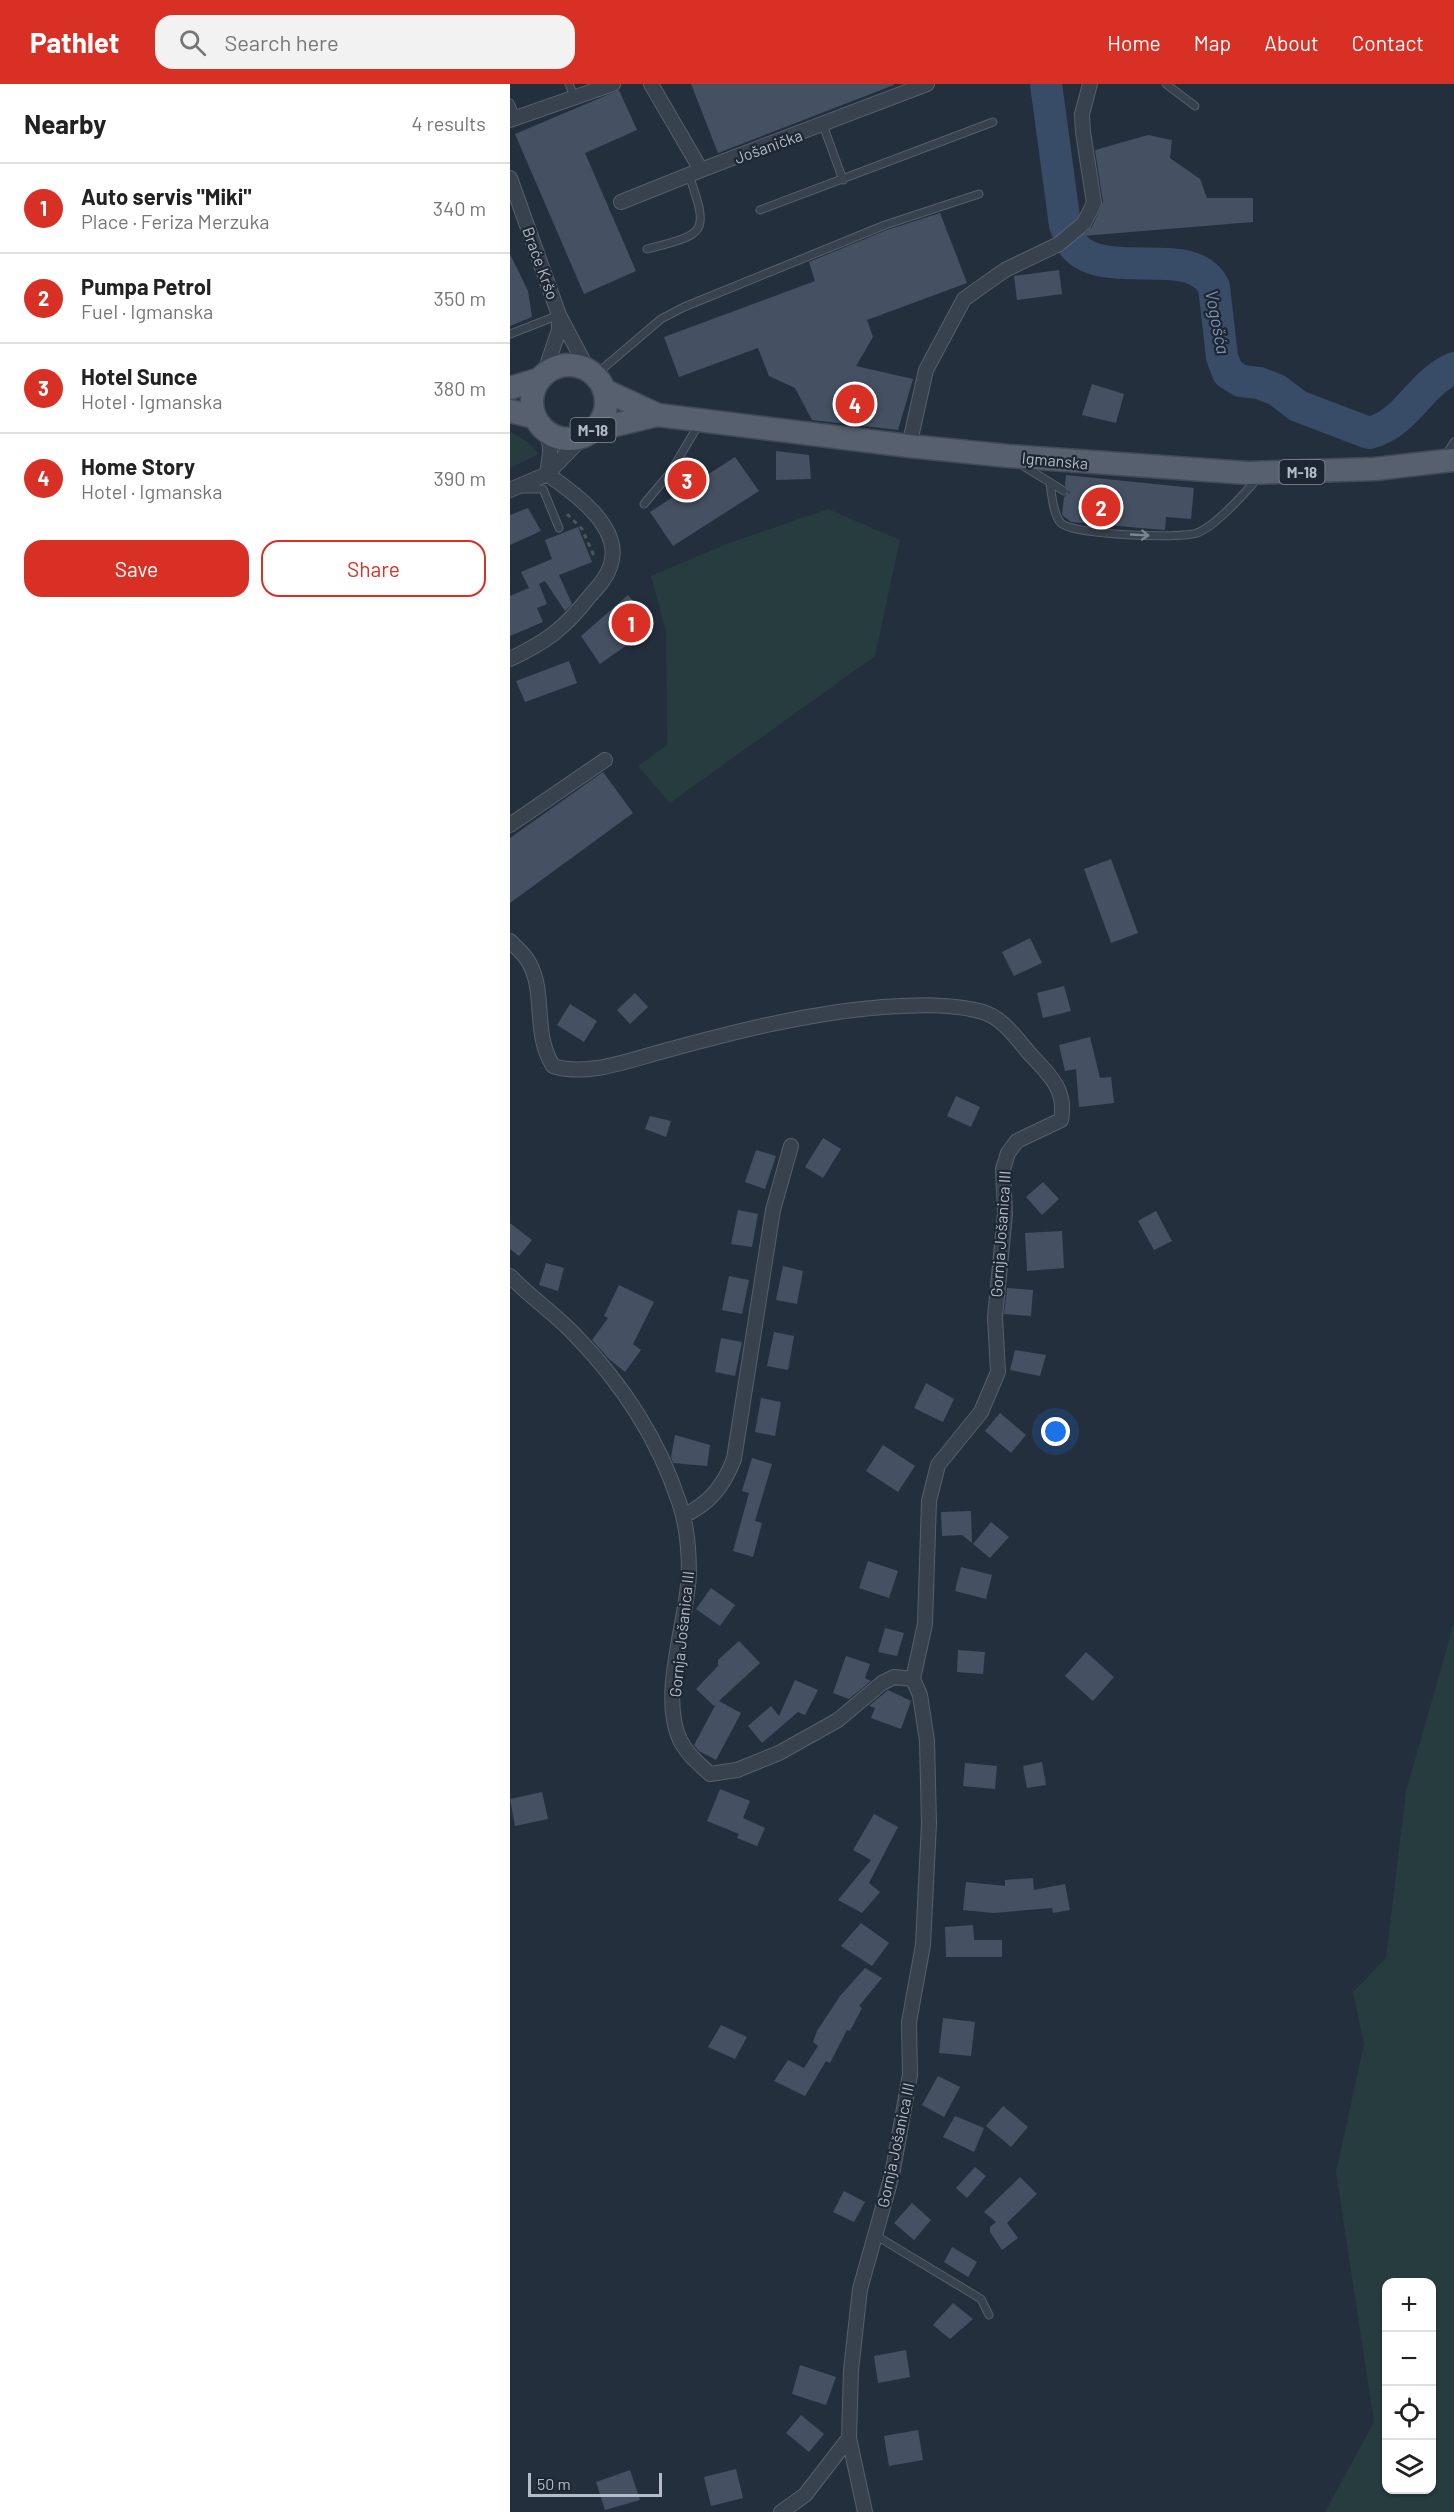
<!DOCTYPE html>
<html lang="en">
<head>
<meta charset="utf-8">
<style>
  :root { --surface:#fff; --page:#f2f2f2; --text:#222; --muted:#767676; --line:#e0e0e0; --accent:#d93025 }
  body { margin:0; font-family:Barlow,sans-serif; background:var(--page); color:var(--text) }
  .controls { position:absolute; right:18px; bottom:18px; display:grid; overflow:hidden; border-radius:12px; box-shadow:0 2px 4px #0004 }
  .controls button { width:54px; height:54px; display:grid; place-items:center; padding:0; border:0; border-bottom:2px solid var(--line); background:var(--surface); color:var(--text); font:30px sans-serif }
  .scale { position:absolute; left:18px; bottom:15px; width:134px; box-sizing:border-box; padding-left:6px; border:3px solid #b4bcc9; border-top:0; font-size:16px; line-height:21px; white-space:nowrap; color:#b4bcc9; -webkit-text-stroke:4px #1d2633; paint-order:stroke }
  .you { position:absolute; left:546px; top:1348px; width:21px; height:21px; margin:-15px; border:4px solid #fff; border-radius:50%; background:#1a73e8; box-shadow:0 0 0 9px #1a73e833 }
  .badge { display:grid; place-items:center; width:39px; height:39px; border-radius:50%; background:var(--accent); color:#fff; font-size:20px; font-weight:700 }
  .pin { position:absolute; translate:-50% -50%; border:3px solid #fff; box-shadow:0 2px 6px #0006 }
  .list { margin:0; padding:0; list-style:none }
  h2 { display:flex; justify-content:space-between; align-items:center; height:78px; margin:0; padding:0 24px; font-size:26px }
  h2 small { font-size:20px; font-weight:400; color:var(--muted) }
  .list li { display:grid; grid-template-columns:39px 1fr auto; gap:18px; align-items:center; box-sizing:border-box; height:90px; padding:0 24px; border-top:2px solid var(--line) }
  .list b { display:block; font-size:22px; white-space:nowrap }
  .list p { margin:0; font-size:20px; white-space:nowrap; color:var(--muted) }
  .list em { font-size:20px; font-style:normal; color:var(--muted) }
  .actions { display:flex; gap:12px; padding:18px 24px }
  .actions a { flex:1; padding:14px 0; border:2px solid var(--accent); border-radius:18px; text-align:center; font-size:21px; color:var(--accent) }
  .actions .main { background:var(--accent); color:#fff }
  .icon { flex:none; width:33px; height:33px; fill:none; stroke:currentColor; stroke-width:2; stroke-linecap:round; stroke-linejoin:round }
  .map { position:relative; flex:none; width:944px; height:2428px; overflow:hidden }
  header { display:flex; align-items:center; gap:36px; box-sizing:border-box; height:84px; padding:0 30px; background:var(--accent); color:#fff }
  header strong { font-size:28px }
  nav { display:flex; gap:33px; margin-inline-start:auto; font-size:21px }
  .search { width:420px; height:54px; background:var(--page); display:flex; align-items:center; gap:15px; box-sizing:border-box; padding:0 21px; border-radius:18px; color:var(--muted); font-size:22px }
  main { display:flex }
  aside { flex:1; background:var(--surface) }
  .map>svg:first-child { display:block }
  .green { fill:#263c3f; fill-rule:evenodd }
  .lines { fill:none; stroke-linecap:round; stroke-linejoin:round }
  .river { stroke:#394c67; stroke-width:32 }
  .building { fill:#455162 }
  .lane-casing { stroke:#565f6c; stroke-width:9 }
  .street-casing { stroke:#565f6c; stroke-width:16 }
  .primary-casing { stroke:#414a57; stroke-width:25 }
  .path { stroke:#44595c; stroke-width:3; stroke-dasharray:4.5 4.5; stroke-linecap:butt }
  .lane { stroke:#38414e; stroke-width:7 }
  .street { stroke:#38414e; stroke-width:14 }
  .primary { stroke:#56606e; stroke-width:22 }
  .oneway { stroke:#7c8592 }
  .labels { text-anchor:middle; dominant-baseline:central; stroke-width:4.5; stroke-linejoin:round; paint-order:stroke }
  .shield { fill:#1d2633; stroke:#878f9c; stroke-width:1.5 }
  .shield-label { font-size:15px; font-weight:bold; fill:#b4bcc9 }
  .street-label { font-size:16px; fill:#b4bcc9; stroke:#1d2633 }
  .water-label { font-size:18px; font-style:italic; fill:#7c92b1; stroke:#1d2633 }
</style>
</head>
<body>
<header>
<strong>Pathlet</strong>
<div class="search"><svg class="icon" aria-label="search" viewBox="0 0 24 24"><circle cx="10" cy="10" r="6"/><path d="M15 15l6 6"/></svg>Search here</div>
<nav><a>Home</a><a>Map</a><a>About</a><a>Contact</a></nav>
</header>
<main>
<aside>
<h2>Nearby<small>4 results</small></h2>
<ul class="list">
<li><span class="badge">1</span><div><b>Auto servis &quot;Miki&quot;</b><p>Place · Feriza Merzuka</p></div><em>340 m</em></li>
<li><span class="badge">2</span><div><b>Pumpa Petrol</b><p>Fuel · Igmanska</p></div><em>350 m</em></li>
<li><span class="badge">3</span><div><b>Hotel Sunce</b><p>Hotel · Igmanska</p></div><em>380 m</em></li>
<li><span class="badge">4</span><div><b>Home Story</b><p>Hotel · Igmanska</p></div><em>390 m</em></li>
</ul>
<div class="actions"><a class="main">Save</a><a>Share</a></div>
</aside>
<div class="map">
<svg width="944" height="2428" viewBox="0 0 944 2428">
  <rect width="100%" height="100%" fill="#242f3e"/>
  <path class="green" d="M0 348 17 357 29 370 0 384Z
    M318 425 390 456 365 572 160 719 128 682 157 661 156 547 141 492 214 461Z
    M944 1539V2428H815L864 2338 826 2088 854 1960 843 1908 876 1874 896 1707ZM876 2198H922V2406H876Z"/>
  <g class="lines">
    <path class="river" d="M536 0 555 141C558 147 560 157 564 162 596 199 683 158 704 203L712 273 718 289 731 297 749 299 767 306 788 322 859 349C898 339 907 301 944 284"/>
  </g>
  <path class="building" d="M181 0H384V1L208 69Z
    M109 6 127 46 75 69 126 187 74 210 5 50Z
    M638 51 662 56 660 74 690 95 697 114H743V138L572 152 582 143 593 118 585 66Z
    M430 129 457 199 357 236 363 253 346 282 403 295 388 346 302 336 285 304 259 292 248 264 169 293 154 253 305 197 299 178 377 146Z
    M0 170 18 207 22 233 0 242Z
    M549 186 552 210 507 216 504 192Z
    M582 300 614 310 606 339 572 331Z
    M266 367 299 371 301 395 266 396Z
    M225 373 249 407 163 462 140 428Z
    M556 391 684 404 681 435 656 433 655 446 561 438 552 431 554 413 560 408 555 401Z
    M18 424 31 447 0 461V431Z
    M68 443 82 478 49 491 62 520 55 527 35 497 27 501 29 500 37 520 27 524 33 538 0 552V512L19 504 11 488 42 475 35 456Z
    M118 511 130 525 127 554 90 580 71 552Z
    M59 577 67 599 15 618 6 597Z
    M93 688 123 729 0 819V754Z
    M601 775 628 849 601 859 574 785Z
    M520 854 532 879 504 892 492 868Z
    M554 902 561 927 533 934 527 909Z
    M125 909 138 923 120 940 107 926Z
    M60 920 87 937 74 958 47 941Z
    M580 953 590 994 601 993 604 1019 569 1023 566 985 555 987 549 961Z
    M446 1012 470 1023 461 1043 437 1032Z
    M140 1032 161 1037 156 1053 135 1045Z
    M313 1054 331 1065 313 1094 295 1083Z
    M246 1066 266 1072 255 1105 235 1098Z
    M533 1098 549 1115 532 1131 516 1113Z
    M228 1126 248 1130 242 1163 221 1160Z
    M646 1127 662 1157 644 1166 628 1137Z
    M0 1139 22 1156 9 1172 0 1165Z
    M552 1147 554 1184 517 1187 515 1149Z
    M36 1179 54 1184 48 1207 29 1201Z
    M273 1182 293 1187 287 1220 266 1216Z
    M219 1192 239 1196 232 1230 212 1226Z
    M109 1201 144 1218 123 1260 131 1266 115 1288 99 1275 82 1256 98 1234 94 1232Z
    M497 1204 523 1206 521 1232 494 1230Z
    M264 1248 284 1252 278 1286 257 1282Z
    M211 1254 232 1258 225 1292 205 1288Z
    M505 1266 536 1271 530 1292 500 1286Z
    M416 1299 444 1315 433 1338 404 1324Z
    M251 1314 271 1318 265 1352 245 1348Z
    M490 1329 516 1351 501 1369 475 1347Z
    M165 1351 200 1361 197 1382 163 1379 161 1373Z
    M373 1361 405 1382 388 1408 356 1387Z
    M242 1374 262 1380 245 1437 252 1439 243 1473 223 1467 239 1409 232 1407Z
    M461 1427 462 1459 452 1451 432 1452 431 1428Z
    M481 1438 499 1453 480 1474 463 1460Z
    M358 1477 388 1487 379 1514 349 1504Z
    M451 1483 482 1491 476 1515 445 1507Z
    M201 1504 225 1521 210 1542 186 1525Z
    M375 1544 394 1549 387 1572 368 1568Z
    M229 1557 250 1579 209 1617 231 1629 206 1676 189 1667 184 1661 206 1620 204 1622 186 1605 208 1582V1576Z
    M448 1566 475 1568 473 1590 447 1588Z
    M576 1568 604 1593 583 1617 555 1592Z
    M336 1572 360 1580 355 1594 361 1597 339 1615 323 1609Z
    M285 1596 308 1606 295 1631 288 1628 252 1659 238 1642 261 1622 269 1632Z
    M378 1606 401 1617 391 1645 361 1634 365 1624 359 1622Z
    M532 1678 536 1701 517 1704 513 1682Z
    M455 1679 487 1682 485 1705 453 1702Z
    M210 1705 240 1717 233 1734 255 1744 247 1762 227 1754 229 1750 197 1737Z
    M32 1708 38 1735 5 1742 0 1715Z
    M364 1730 388 1743 359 1799 370 1808 352 1829 328 1816 361 1776 343 1766Z
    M523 1794 524 1806 555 1800 560 1826 543 1829 542 1824 483 1829 453 1826 456 1798 495 1802V1796Z
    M351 1839 379 1859 362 1882 331 1862Z
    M463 1841 464 1856H492V1873H436L435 1843Z
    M355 1884 372 1894 349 1922 352 1924 340 1947 337 1946 320 1979 316 1977 295 2012 264 1997 278 1976 294 1984 308 1962 303 1958 307 1947 330 1912Z
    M433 1934 465 1938 461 1972 429 1969Z
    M211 1941 237 1953 225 1975 198 1963Z
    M428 1992 450 2003 434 2033 412 2021Z
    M493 2022 518 2043 501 2063 476 2042Z
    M445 2032 474 2044 464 2068 433 2053Z
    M465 2083 476 2092 457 2114 446 2104Z
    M510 2093 527 2110 497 2139 508 2154 492 2166 480 2148V2143L486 2138 474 2128Z
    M334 2107 355 2118 344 2138 323 2128Z
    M402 2119 421 2136 404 2156 384 2139Z
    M442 2163 467 2178 458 2193 434 2178Z
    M443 2219 463 2235 440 2255 423 2241Z
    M396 2266 400 2293 368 2299 364 2272Z
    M290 2281 326 2293 316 2321 282 2310Z
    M291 2331 314 2350 299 2368 276 2349Z
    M408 2346 413 2376 379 2382 374 2352Z
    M226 2385 233 2414 201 2422 194 2393Z
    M120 2386 130 2416 95 2426 86 2398Z"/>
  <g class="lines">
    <g class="lane-casing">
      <path id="lane" d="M59 0 64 12
        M656 0 685 22
        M0 19 6 33
        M313 41 333 96
        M250 126 483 38
        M137 165C197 150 199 149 179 91
        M0 250 49 231
        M84 292 151 235 174 223 375 141 469 110
        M936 371 944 358
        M510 380 554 407
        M540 400C542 411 543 431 551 439 562 451 670 455 687 449 706 442 734 410 748 394
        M12 405H33L49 444
        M134 420 160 389 189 340
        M365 2151 471 2215 479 2231"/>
    </g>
    <g class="street-casing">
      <path id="street" d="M141 0 191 86 417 0
        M0 36 103 0
        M0 94 49 231 78 286
        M111 118 191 86
        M34 290 49 246V233
        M34 347C44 360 39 375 37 390
        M399 362 416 286 454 215 495 186 549 160 574 139 584 119 573 48 572 30 580 0
        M0 406 37 390 74 352
        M0 575C36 558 54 545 79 513 87 504 96 495 100 483 115 444 63 408 37 390
        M0 741 95 676
        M0 857C5 862 12 868 16 874 38 905 21 947 43 982 79 993 119 976 154 967 227 947 298 929 373 923 405 921 441 919 473 928 493 934 507 955 520 970 539 990 557 1006 551 1036L507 1057 498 1069 493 1085 495 1130 485 1233 488 1288 471 1328 428 1381 419 1417 415 1540 403 1595
        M0 1192C20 1213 44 1229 64 1250 111 1298 148 1354 169 1418 177 1440 179 1467 179 1490 177 1538 149 1611 170 1656 177 1670 189 1680 200 1690L227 1686 269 1669 328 1636 372 1599 384 1593 403 1595 410 1611 417 1657 419 1739 413 1861 399 1938 400 1991 382 2091 350 2205 341 2286 339 2354 295 2411 271 2428
        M173 1432C200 1419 213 1403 224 1375L263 1126 281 1062
        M339 2354 355 2428"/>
    </g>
    <g class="primary-casing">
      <path id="primary" d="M22 318a37 37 0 1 1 74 0a37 37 0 1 1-74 0Z
        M0 304 30 295
        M94 306 148 331 399 362 498 372 737 389 865 385 944 376
        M0 327 24 333
        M84 346 147 331"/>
    </g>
    <path class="path" d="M57 430 72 445 85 474"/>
    <use href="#lane" class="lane"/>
    <use href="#street" class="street"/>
    <use href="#primary" class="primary"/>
  </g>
  <defs><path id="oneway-shaft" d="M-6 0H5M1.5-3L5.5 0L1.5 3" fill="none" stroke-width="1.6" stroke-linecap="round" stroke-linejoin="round" transform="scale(1.5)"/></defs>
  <use class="oneway" href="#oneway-shaft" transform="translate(630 451) rotate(3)"/>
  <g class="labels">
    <g class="shield">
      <rect x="60.5" y="334" width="45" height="24" rx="4.5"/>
      <rect x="769.5" y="376" width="45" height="24" rx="4.5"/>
    </g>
    <g class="shield-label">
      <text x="83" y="346">M-18</text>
      <text x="792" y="388">M-18</text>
    </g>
    <g class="street-label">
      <text transform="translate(258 62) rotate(-20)">Jošanička</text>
      <text transform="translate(31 179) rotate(70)">Braće Kršo</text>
      <text transform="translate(545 376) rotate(5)">Igmanska</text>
      <text transform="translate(490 1150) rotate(-86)">Gornja Jošanica III</text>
      <text transform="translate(171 1550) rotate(-84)">Gornja Jošanica III</text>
      <text transform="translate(385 2061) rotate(-78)">Gornja Jošanica III</text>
    </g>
    <g class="water-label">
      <text transform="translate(708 238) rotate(79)">Vogošća</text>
    </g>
  </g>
</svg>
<div class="controls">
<button>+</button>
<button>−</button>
<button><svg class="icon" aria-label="locate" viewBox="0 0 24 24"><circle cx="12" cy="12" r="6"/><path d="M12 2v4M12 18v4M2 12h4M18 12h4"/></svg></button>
<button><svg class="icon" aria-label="layers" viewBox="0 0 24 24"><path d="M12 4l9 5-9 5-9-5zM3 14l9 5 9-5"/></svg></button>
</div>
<div class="scale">50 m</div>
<div class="you"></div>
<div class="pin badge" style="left:121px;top:539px">1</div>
<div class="pin badge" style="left:591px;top:423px">2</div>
<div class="pin badge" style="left:177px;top:396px">3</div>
<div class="pin badge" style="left:345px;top:320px">4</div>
</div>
</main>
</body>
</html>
